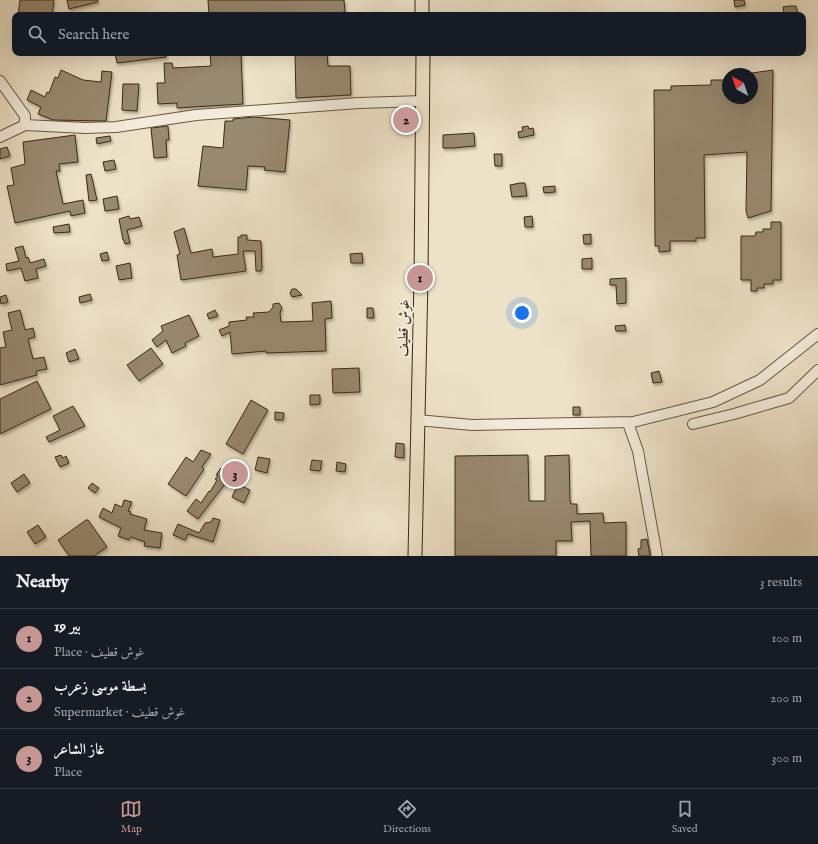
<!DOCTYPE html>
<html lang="en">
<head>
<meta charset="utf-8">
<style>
  :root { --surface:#171b24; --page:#20242c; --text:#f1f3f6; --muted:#9ea1a6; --line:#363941; --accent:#c59692 }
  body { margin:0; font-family:"IM FELL English",Amiri,serif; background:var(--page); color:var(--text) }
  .compass { position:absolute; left:722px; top:68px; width:36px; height:36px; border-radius:50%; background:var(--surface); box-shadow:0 4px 16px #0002; rotate:320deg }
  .you { position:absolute; left:522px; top:313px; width:14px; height:14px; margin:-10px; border:3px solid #fff; border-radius:50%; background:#1a73e8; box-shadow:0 0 0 6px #1a73e833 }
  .badge { display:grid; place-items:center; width:26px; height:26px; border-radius:50%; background:var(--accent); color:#111; font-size:13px; font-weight:700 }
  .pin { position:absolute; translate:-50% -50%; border:2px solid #fff; box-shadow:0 1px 4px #0006 }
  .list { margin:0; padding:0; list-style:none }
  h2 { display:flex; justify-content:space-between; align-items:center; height:52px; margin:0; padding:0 16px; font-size:17px }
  h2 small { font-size:13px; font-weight:400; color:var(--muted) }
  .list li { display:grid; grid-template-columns:26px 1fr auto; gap:12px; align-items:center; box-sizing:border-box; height:60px; padding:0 16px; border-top:1px solid var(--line) }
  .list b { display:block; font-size:15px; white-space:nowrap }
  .list p { margin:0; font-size:13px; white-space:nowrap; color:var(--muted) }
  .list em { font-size:13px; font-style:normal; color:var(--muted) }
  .icon { flex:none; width:22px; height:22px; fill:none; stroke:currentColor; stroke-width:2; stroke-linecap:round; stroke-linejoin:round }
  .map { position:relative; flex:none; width:818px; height:556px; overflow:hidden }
  .search { position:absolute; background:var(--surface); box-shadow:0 4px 16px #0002; left:12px; right:12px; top:12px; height:44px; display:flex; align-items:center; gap:10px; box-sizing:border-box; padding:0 14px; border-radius:8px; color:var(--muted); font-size:15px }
  .sheet { height:232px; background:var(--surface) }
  nav { display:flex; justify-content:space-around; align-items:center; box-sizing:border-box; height:56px; border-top:1px solid var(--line); background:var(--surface); font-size:11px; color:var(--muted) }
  nav a { display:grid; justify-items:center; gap:2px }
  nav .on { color:var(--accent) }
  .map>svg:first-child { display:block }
  .building { fill:#988971; stroke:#3b2913; filter:url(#shadow) }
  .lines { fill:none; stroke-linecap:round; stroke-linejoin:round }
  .minor-casing { stroke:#685740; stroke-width:12 }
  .major-casing { stroke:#3b2913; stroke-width:15 }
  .minor { stroke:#f3ecdb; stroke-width:10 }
  .major { stroke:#ede2c8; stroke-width:13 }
  .labels { text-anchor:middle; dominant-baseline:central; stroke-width:4; stroke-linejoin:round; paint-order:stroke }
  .street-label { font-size:14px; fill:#3b2913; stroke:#f3ecdb }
</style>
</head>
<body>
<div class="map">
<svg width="818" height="556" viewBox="0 0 818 556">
  <defs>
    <filter id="shadow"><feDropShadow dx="1.5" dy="2.5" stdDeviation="1" flood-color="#0004"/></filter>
  </defs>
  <rect width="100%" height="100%" fill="#ede2c8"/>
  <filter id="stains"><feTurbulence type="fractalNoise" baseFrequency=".005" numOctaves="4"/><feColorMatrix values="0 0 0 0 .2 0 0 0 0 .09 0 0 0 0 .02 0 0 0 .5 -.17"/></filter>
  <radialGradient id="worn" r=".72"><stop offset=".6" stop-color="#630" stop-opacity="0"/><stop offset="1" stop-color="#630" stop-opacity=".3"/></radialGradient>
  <path class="building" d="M20 0H54L52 15H18Z
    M67 0H98V2L69 9Z
    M208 0H344L345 12H343V15H209Z
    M734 0H744L745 5 735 7Z
    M789 6H796L798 15H791V13L784 14 783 7Z
    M115 53H166V57L117 63Z
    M210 53H241L243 104 177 108V103L158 104 157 83H165L164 63H172L173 68 211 66Z
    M295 53H327L328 66H350L351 95 296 98Z
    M61 70 83 80 101 82 102 71 112 72 106 121 53 120 38 114 41 107 27 100 31 90 45 97 47 92 49 93 55 77 58 78Z
    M773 70 771 211 748 218 746 211 747 152 704 155 705 238H696V241H670V251L659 252V246H655L654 90H671V86L711 85V80H728V98H752V73Z
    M123 84H139L137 111 122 110Z
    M254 117 290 120 285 172 264 170 265 167 248 166 246 190 198 186 203 146 223 148 225 121H233V119Z
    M168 126 169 140H166L167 157 154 158 151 128Z
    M528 126 529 129 533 128 534 135 519 138 518 132 523 131 522 127Z
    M474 133 475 146 453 148H443V135Z
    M75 135 78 162 59 164 60 171H56L63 204 83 200 85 213 71 216 70 211 15 223 7 186 14 185 11 168 25 164 23 142Z
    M110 136 111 141 97 144 96 138Z
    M7 147 10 156 0 159V149Z
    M494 154H502V166H495Z
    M114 160 116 169 105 171 103 162Z
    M91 174 97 200 89 201 86 175Z
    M520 183H525L527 196 512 197 510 185Z
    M555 186V192L544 193 543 187Z
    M117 196 119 209 105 211 103 199Z
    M129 216 130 219 139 217 142 226 127 230 130 243 125 244 124 240H123L119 219Z
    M532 216 533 227H525L524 217Z
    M771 222H781V280H773V284H764V288H757V291H751V280H741V236H755L756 232H763V229H771Z
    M69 224 70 232 54 233 53 227Z
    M184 228 191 253 212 249 213 257 238 254V237H241V235H247V240L261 241 262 268 261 271H256L255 251H243L246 271 181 280 177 255 180 254 174 232Z
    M591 234V244H584L583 235Z
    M23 246 26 258 28 257 30 263 44 259 46 266 36 269 38 278 25 281 21 268 7 271 6 264 19 261 15 248Z
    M107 252 109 260 102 261 100 254Z
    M362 253 363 263H351L350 254Z
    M592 258V269H582V259Z
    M130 263 132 278 119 280 116 266Z
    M626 278V303L617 304 616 285H610V279Z
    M292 289H296L302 295 292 297 290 293Z
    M90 294 92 300 80 303 79 297Z
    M6 295 8 302 1 304 0 297Z
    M331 301 332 318 325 319 326 351 266 353V351L232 354 230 332 222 336 219 330 229 326V322L247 320 246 317H254L253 313 269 312 273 307V304L279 303 282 308 280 313 281 322 313 321 312 303Z
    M367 308H373L374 318H367Z
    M20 310 25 330 33 328 35 337 28 339 33 359 44 357 47 369 36 371 37 375 0 385V348L6 347 3 332 12 330 8 313Z
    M215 310 218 316 209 319 207 314Z
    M189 315 199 336 185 343 186 346 172 353 166 340 157 347 152 340 163 331 161 326Z
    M625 325 626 331H616L615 326Z
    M151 348 163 364 139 381 127 365Z
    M75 349 79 359 69 362 66 353Z
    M359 368 360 392 333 393 332 369Z
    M659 371 662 382 653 383 651 373Z
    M37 381 51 409 0 434V399Z
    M310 395H320V404L310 405Z
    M251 400 268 410 243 454 226 444Z
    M73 406 85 426 49 442 46 437 60 430 53 416Z
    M573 407H580V415H573Z
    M275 412 284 413 283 420H275Z
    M396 443 404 444V458L395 457Z
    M201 450 211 454 202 467 204 469 186 496 168 484 186 457 193 462Z
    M61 455 63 458 66 456 69 463 60 467 55 457Z
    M528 455 529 501H545V456L569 455 570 500 571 504H577V514L603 513 604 523 626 522V556H591L590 521 571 522 572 541H556V556H455V456Z
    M258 457 270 459 267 473 255 470Z
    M312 460 322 461 320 471 310 470Z
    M337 462 346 464 345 472 336 471Z
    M221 468 231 476 198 519 187 511 196 499 201 503 209 491 210 492 217 480 215 479 218 476 216 475Z
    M24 474 30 483 17 492 11 483Z
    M92 483 99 488 95 493 88 488Z
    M238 484 250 490 244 503 232 497Z
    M124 500 132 502 128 511 131 512 130 514 147 519 144 530 162 533 160 548 144 546 145 542 131 537 129 540 118 536 121 528 99 517 103 508 112 513 115 504 122 507Z
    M213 518 220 520 213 542 188 534 185 540 173 535 178 524 199 533 205 523 211 522Z
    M86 520H88L107 547 94 556H69L58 540Z
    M38 525 46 537 35 544 27 532Z
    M647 539 650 556H639L638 549 641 548V540Z"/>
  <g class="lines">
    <g class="minor-casing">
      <path id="minor" d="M0 81 25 116V125
        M0 137 25 125 85 128 116 127 196 115 359 103 423 101
        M417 420 472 425 633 422 713 402 760 380 818 334
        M628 423 638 451 657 556
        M693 424 734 414 789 398 818 370"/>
    </g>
    <g class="major-casing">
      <path id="major" d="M422 0V15
        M415 556 421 279 423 53"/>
    </g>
    <use href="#minor" class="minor"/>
    <use href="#major" class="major"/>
  </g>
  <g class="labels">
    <g class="street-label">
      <text transform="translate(404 328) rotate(-88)">غوش قطيف</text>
    </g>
  </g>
  <rect width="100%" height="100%" filter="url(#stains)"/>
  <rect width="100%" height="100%" fill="url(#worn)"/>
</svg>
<svg class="compass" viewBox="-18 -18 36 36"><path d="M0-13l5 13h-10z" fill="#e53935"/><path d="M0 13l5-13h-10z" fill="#9ea1a6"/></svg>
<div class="you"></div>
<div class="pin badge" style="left:420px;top:278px">1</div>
<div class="pin badge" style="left:406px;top:120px">2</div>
<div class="pin badge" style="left:235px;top:474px">3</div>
<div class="search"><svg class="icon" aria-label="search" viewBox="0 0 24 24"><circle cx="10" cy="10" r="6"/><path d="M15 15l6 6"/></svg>Search here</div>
</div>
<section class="sheet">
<h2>Nearby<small>3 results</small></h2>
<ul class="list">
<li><span class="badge">1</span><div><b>بير 19</b><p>Place · غوش قطيف</p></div><em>100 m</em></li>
<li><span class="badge">2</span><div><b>بسطة موسى زعرب</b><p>Supermarket · غوش قطيف</p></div><em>200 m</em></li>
<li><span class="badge">3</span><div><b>غاز الشاعر</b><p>Place</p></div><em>300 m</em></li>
</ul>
</section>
<nav>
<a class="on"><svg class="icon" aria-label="map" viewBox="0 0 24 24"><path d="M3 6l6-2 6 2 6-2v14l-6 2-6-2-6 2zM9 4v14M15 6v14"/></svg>Map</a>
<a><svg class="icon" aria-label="directions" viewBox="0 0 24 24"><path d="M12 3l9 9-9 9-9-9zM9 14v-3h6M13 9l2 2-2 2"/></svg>Directions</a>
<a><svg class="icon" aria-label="saved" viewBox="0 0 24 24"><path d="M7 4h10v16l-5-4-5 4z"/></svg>Saved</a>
</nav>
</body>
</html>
